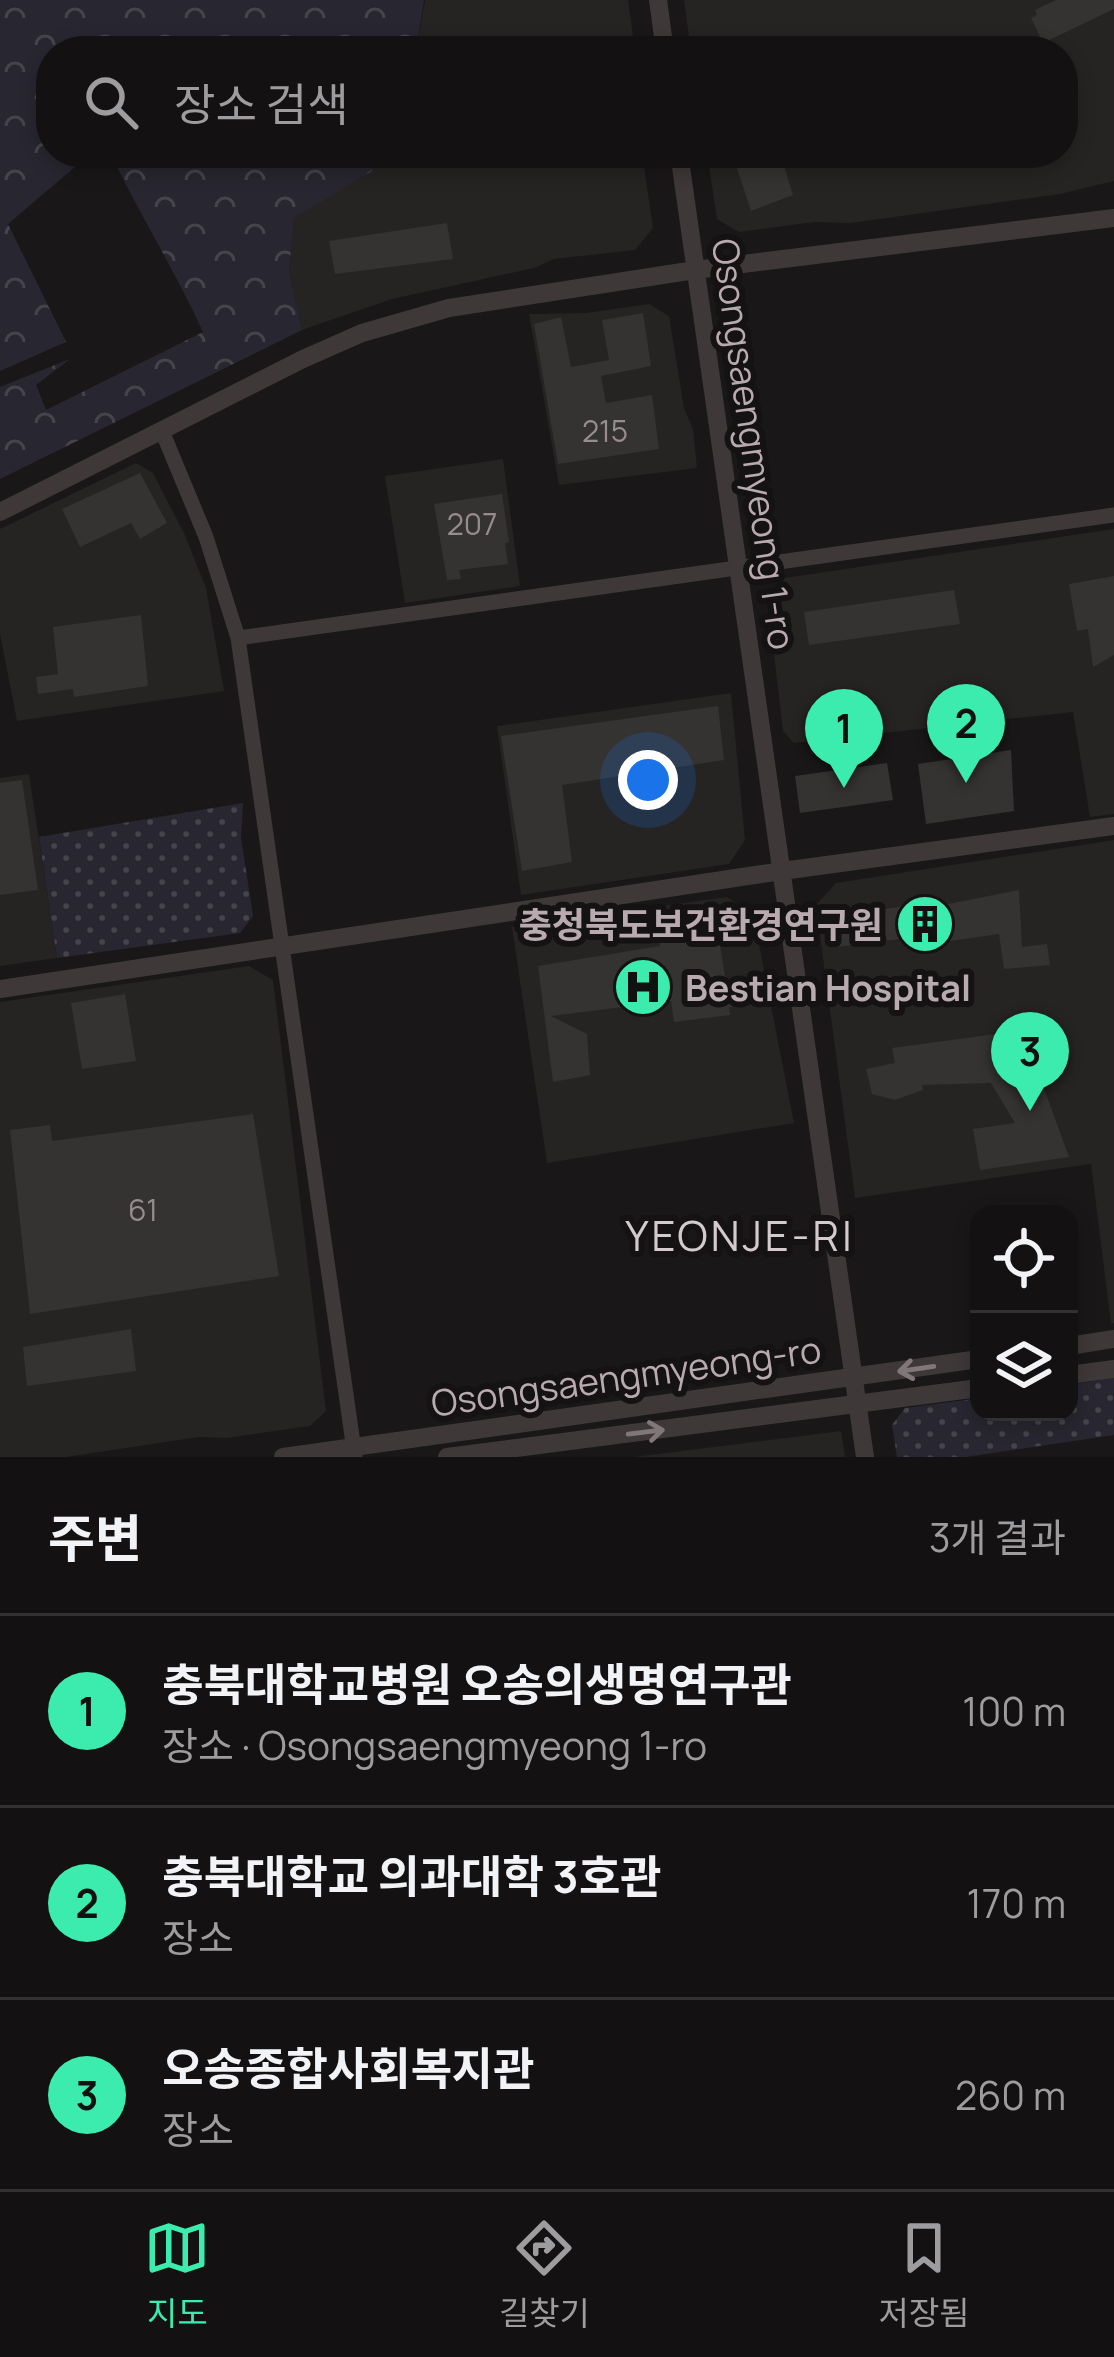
<!DOCTYPE html>
<html lang="ko">
<head>
<meta charset="utf-8">
<style>
  :root { --surface:#131111; --page:#1c1a1a; --text:#f1f3f6; --muted:#9d9d9f; --line:#323131; --accent:#3cecaf }
  body { margin:0; font-family:Manrope,"Noto Sans KR",sans-serif; background:var(--page); color:var(--text) }
  .controls { position:absolute; right:36px; bottom:36px; display:grid; overflow:hidden; border-radius:24px; box-shadow:0 6px 18px #0003 }
  .controls button { width:108px; height:108px; display:grid; place-items:center; padding:0; border:0; border-bottom:3px solid var(--line); background:var(--surface); color:var(--text); font:60px sans-serif }
  .you { position:absolute; left:648px; top:780px; width:42px; height:42px; margin:-30px; border:9px solid #fff; border-radius:50%; background:#1a73e8; box-shadow:0 0 0 18px #1a73e833 }
  .badge { display:grid; place-items:center; width:78px; height:78px; border-radius:50%; background:var(--accent); color:#111; font-size:39px; font-weight:700 }
  .pin { position:absolute; translate:-50% -99px; filter:drop-shadow(0 3px 6px #0008) }
  .pin::after { content:''; position:absolute; top:63px; width:42px; height:36px; background:inherit; clip-path:polygon(0 0,100% 0,50% 100%) }
  .list { margin:0; padding:0; list-style:none }
  h2 { display:flex; justify-content:space-between; align-items:center; height:156px; margin:0; padding:0 48px; font-size:51px }
  h2 small { font-size:39px; font-weight:400; color:var(--muted) }
  .list li { display:grid; grid-template-columns:78px 1fr auto; gap:36px; align-items:center; box-sizing:border-box; height:192px; padding:0 48px; border-top:3px solid var(--line) }
  .list b { display:block; font-size:45px; white-space:nowrap }
  .list p { margin:0; font-size:39px; white-space:nowrap; color:var(--muted) }
  .list em { font-size:39px; font-style:normal; color:var(--muted) }
  .icon { flex:none; width:66px; height:66px; fill:none; stroke:currentColor; stroke-width:2; stroke-linecap:round; stroke-linejoin:round }
  .map { position:relative; flex:none; width:1114px; height:1457px; overflow:hidden }
  .search { position:absolute; background:var(--surface); box-shadow:0 6px 18px #0003; left:36px; right:36px; top:36px; height:132px; display:flex; align-items:center; gap:30px; box-sizing:border-box; padding:0 42px; border-radius:48px; color:var(--muted); font-size:45px }
  .sheet { height:732px; background:var(--surface) }
  nav { display:flex; justify-content:space-around; align-items:center; box-sizing:border-box; height:168px; border-top:3px solid var(--line); background:var(--surface); font-size:33px; color:var(--muted) }
  nav a { display:grid; justify-items:center; gap:6px }
  nav .on { color:var(--accent) }
  .map>svg:first-child { display:block }
  .built { fill:#262323 }
  .green { fill:url(#green-dots) }
  .forest { fill:url(#forest-crowns) }
  .building { fill:#353232 }
  .lines { fill:none; stroke-linecap:round; stroke-linejoin:round }
  .minor { stroke:#3e3839; stroke-width:15 }
  .tertiary { stroke:#3e3839; stroke-width:18 }
  .oneway { stroke:#817779 }
  .labels { text-anchor:middle; dominant-baseline:central; stroke-width:12; stroke-linejoin:round; paint-order:stroke }
  .number-label { font-size:30px; fill:#978c8f }
  .street-label { font-size:36px; fill:#b8aaae; stroke:#141212 }
  .poi-label { font-size:36px; font-weight:bold; fill:#b8aaae; stroke:#141212; text-anchor:end }
  .quarter-label { font-size:42px; letter-spacing:3px; fill:#d4cacd; stroke:#141212 }
</style>
</head>
<body>
<div class="map">
<svg width="1114" height="1457" viewBox="0 0 1114 1457">
  <defs>
    <pattern id="green-dots" width="8" height="8" patternUnits="userSpaceOnUse" patternTransform="scale(3)"><rect width="8" height="8" fill="#282731"/><path d="M2 2h.1M6 6h.1" fill="none" stroke="#45444c" stroke-width="1.8" stroke-linecap="round"/></pattern>
    <pattern id="forest-crowns" width="20" height="18" patternUnits="userSpaceOnUse" patternTransform="scale(3)"><rect width="20" height="18" fill="#282731"/><path d="M2 6a3 3 0 1 1 6 0M12 15a3 3 0 1 1 6 0" fill="none" stroke="#45444c"/></pattern>
  </defs>
  <rect width="100%" height="100%" fill="#191717"/>
  <path class="built" d="M425 0H628L635 51H416Z
    M684 0H1114V181L1060 194 851 223 814 222 739 232 717 219 707 153H1063V51H691Z
    M383 153H642L653 228 635 250 554 259 534 268 392 299 302 330 289 271 294 217 372 171Z
    M649 304 669 316 684 408 693 429 697 468 559 485 529 314 586 313Z
    M503 459 520 586 405 603 385 476Z
    M136 463 153 473 184 533 206 588 224 691 17 721 0 634V529Z
    M1114 529V814L1090 817 1073 712 794 743 783 731 768 603 785 578Z
    M731 693 745 840 729 864 521 895 497 726Z
    M29 774 57 958 0 966V778Z
    M1114 840V1323L1111 1324 1091 1164 855 1198 816 905 836 883Z
    M727 897 753 914 794 1123 547 1163 512 927Z
    M249 966 273 980 326 1411 310 1426 227 1438 199 1437 66 1457H0V1002Z
    M841 1431 845 1457H634Z"/>
  <path class="green" d="M243 803 241 838 253 916 240 933 57 958 39 837Z
    M1114 1378V1435L965 1457H897L892 1425 905 1408 973 1399 979 1400V1412H1069V1385Z"/>
  <path class="forest" d="M0 0H424L416 51H51V153H383L372 171 294 218 289 271 302 330 0 479V387L70 359 36 385 46 410 203 332C177 275 145 223 117 167L92 161 77 165 8 224 66 342 0 371Z"/>
  <path class="building" d="M1056 0H1114V9L1043 43 1031 18 1037 15 1035 10Z
    M732 153H780L793 195 751 211Z
    M447 223 453 259 335 274 329 241Z
    M643 313 651 366 601 376 606 403 652 395 659 449 558 464 534 324 561 317 571 367 609 360 602 320Z
    M140 473 167 523 140 539 131 523 80 547 62 509Z
    M502 494 509 542 505 543 508 564 459 570 461 579 447 580 434 504Z
    M1114 576V655L1093 667 1088 629 1077 631 1069 584Z
    M954 590 960 624 809 645 804 612Z
    M141 615 148 686 74 697 73 689 38 694 36 677 58 674 53 627Z
    M718 706 724 760 562 785 572 862 522 871 501 736Z
    M1011 750 1014 811 926 824 918 764Z
    M887 763 893 800 800 813 795 776Z
    M22 780 38 890 0 895V783Z
    M1019 890 1022 947 1047 944 1050 965 1004 969 999 934 909 947 908 938 835 947 829 911 878 904 880 910 903 906 905 917 933 913V907Z
    M712 929 714 946 720 945 727 989 732 990 734 1006 729 1007 730 1015 674 1022 671 1001 551 1016 587 1034 590 1075 553 1082 538 966 660 946 659 936Z
    M125 994 136 1061 82 1069 71 1003Z
    M996 1034 1013 1035 1028 1043 1047 1042 1057 1049 1060 1072 1042 1083 1069 1157 980 1170 973 1129 1015 1123 991 1083 922 1085 923 1090 895 1100 872 1094 866 1069 895 1063 892 1048Z
    M253 1114 279 1276 30 1314 10 1130 50 1125 52 1141Z
    M131 1329 136 1371 27 1386 23 1347Z"/>
  <g class="lines">
    <path class="minor" d="M162 431 206 537 238 638 355 1457
      M238 638 1114 515"/>
    <path class="tertiary" d="M658 0 665 51
      M679 153 865 1457
      M0 512 303 359 362 333 449 308 695 270 1114 218
      M0 989 782 871 1114 826
      M1069 1346 1114 1339
      M1069 1375 1114 1369
      M283 1457 979 1359
      M447 1457 979 1388"/>
  </g>
  <defs><path id="oneway-shaft" d="M-6 0H5M1.5-3L5.5 0L1.5 3" fill="none" stroke-width="1.6" stroke-linecap="round" stroke-linejoin="round" transform="scale(3)"/></defs>
  <g class="oneway">
    <use href="#oneway-shaft" transform="translate(916 1369) rotate(172)"/>
    <use href="#oneway-shaft" transform="translate(646 1432) rotate(-7)"/>
  </g>
  <defs>
    <g id="building-disc" transform="scale(3)"><circle r="9.5" fill="#3cecaf" stroke="#141212"/><path d="M-4-6H4V6H1V3H-1V6H-4ZM-2.5-4.3h1.7v1.8h-1.7ZM.8-4.3h1.7v1.8H.8ZM-2.5-1h1.7V.8h-1.7ZM.8-1h1.7V.8H.8Z" fill="#111"/></g>
    <g id="hospital-disc" transform="scale(3)"><circle r="9.5" fill="#3cecaf" stroke="#141212"/><path d="M-5-5h3v3.5h4V-5h3V5h-3V1.5h-4V5h-3Z" fill="#111"/></g>
  </defs>
  <g fill-rule="evenodd">
    <use href="#building-disc" x="925" y="924"/>
    <use href="#hospital-disc" x="643" y="987"/>
  </g>
  <g class="labels">
    <g class="number-label">
      <text x="605" y="430">215</text>
      <text x="472" y="523">207</text>
      <text x="143" y="1209">61</text>
    </g>
    <g class="street-label">
      <text transform="translate(754 444) rotate(82)">Osongsaengmyeong 1-ro</text>
      <text transform="translate(626 1376) rotate(-8)">Osongsaengmyeong-ro</text>
    </g>
    <g class="poi-label">
      <text x="883" y="924">충청북도보건환경연구원</text>
      <text x="685" y="987" text-anchor="start">Bestian Hospital</text>
    </g>
    <g class="quarter-label">
      <text x="740" y="1235">YEONJE-RI</text>
    </g>
  </g>
</svg>
<div class="controls">
<button><svg class="icon" aria-label="locate" viewBox="0 0 24 24"><circle cx="12" cy="12" r="6"/><path d="M12 2v4M12 18v4M2 12h4M18 12h4"/></svg></button>
<button><svg class="icon" aria-label="layers" viewBox="0 0 24 24"><path d="M12 4l9 5-9 5-9-5zM3 14l9 5 9-5"/></svg></button>
</div>
<div class="you"></div>
<div class="pin badge" style="left:844px;top:788px">1</div>
<div class="pin badge" style="left:966px;top:783px">2</div>
<div class="pin badge" style="left:1030px;top:1111px">3</div>
<div class="search"><svg class="icon" aria-label="search" viewBox="0 0 24 24"><circle cx="10" cy="10" r="6"/><path d="M15 15l6 6"/></svg>장소 검색</div>
</div>
<section class="sheet">
<h2>주변<small>3개 결과</small></h2>
<ul class="list">
<li><span class="badge">1</span><div><b>충북대학교병원 오송의생명연구관</b><p>장소 · Osongsaengmyeong 1-ro</p></div><em>100 m</em></li>
<li><span class="badge">2</span><div><b>충북대학교 의과대학 3호관</b><p>장소</p></div><em>170 m</em></li>
<li><span class="badge">3</span><div><b>오송종합사회복지관</b><p>장소</p></div><em>260 m</em></li>
</ul>
</section>
<nav>
<a class="on"><svg class="icon" aria-label="map" viewBox="0 0 24 24"><path d="M3 6l6-2 6 2 6-2v14l-6 2-6-2-6 2zM9 4v14M15 6v14"/></svg>지도</a>
<a><svg class="icon" aria-label="directions" viewBox="0 0 24 24"><path d="M12 3l9 9-9 9-9-9zM9 14v-3h6M13 9l2 2-2 2"/></svg>길찾기</a>
<a><svg class="icon" aria-label="saved" viewBox="0 0 24 24"><path d="M7 4h10v16l-5-4-5 4z"/></svg>저장됨</a>
</nav>
</body>
</html>
